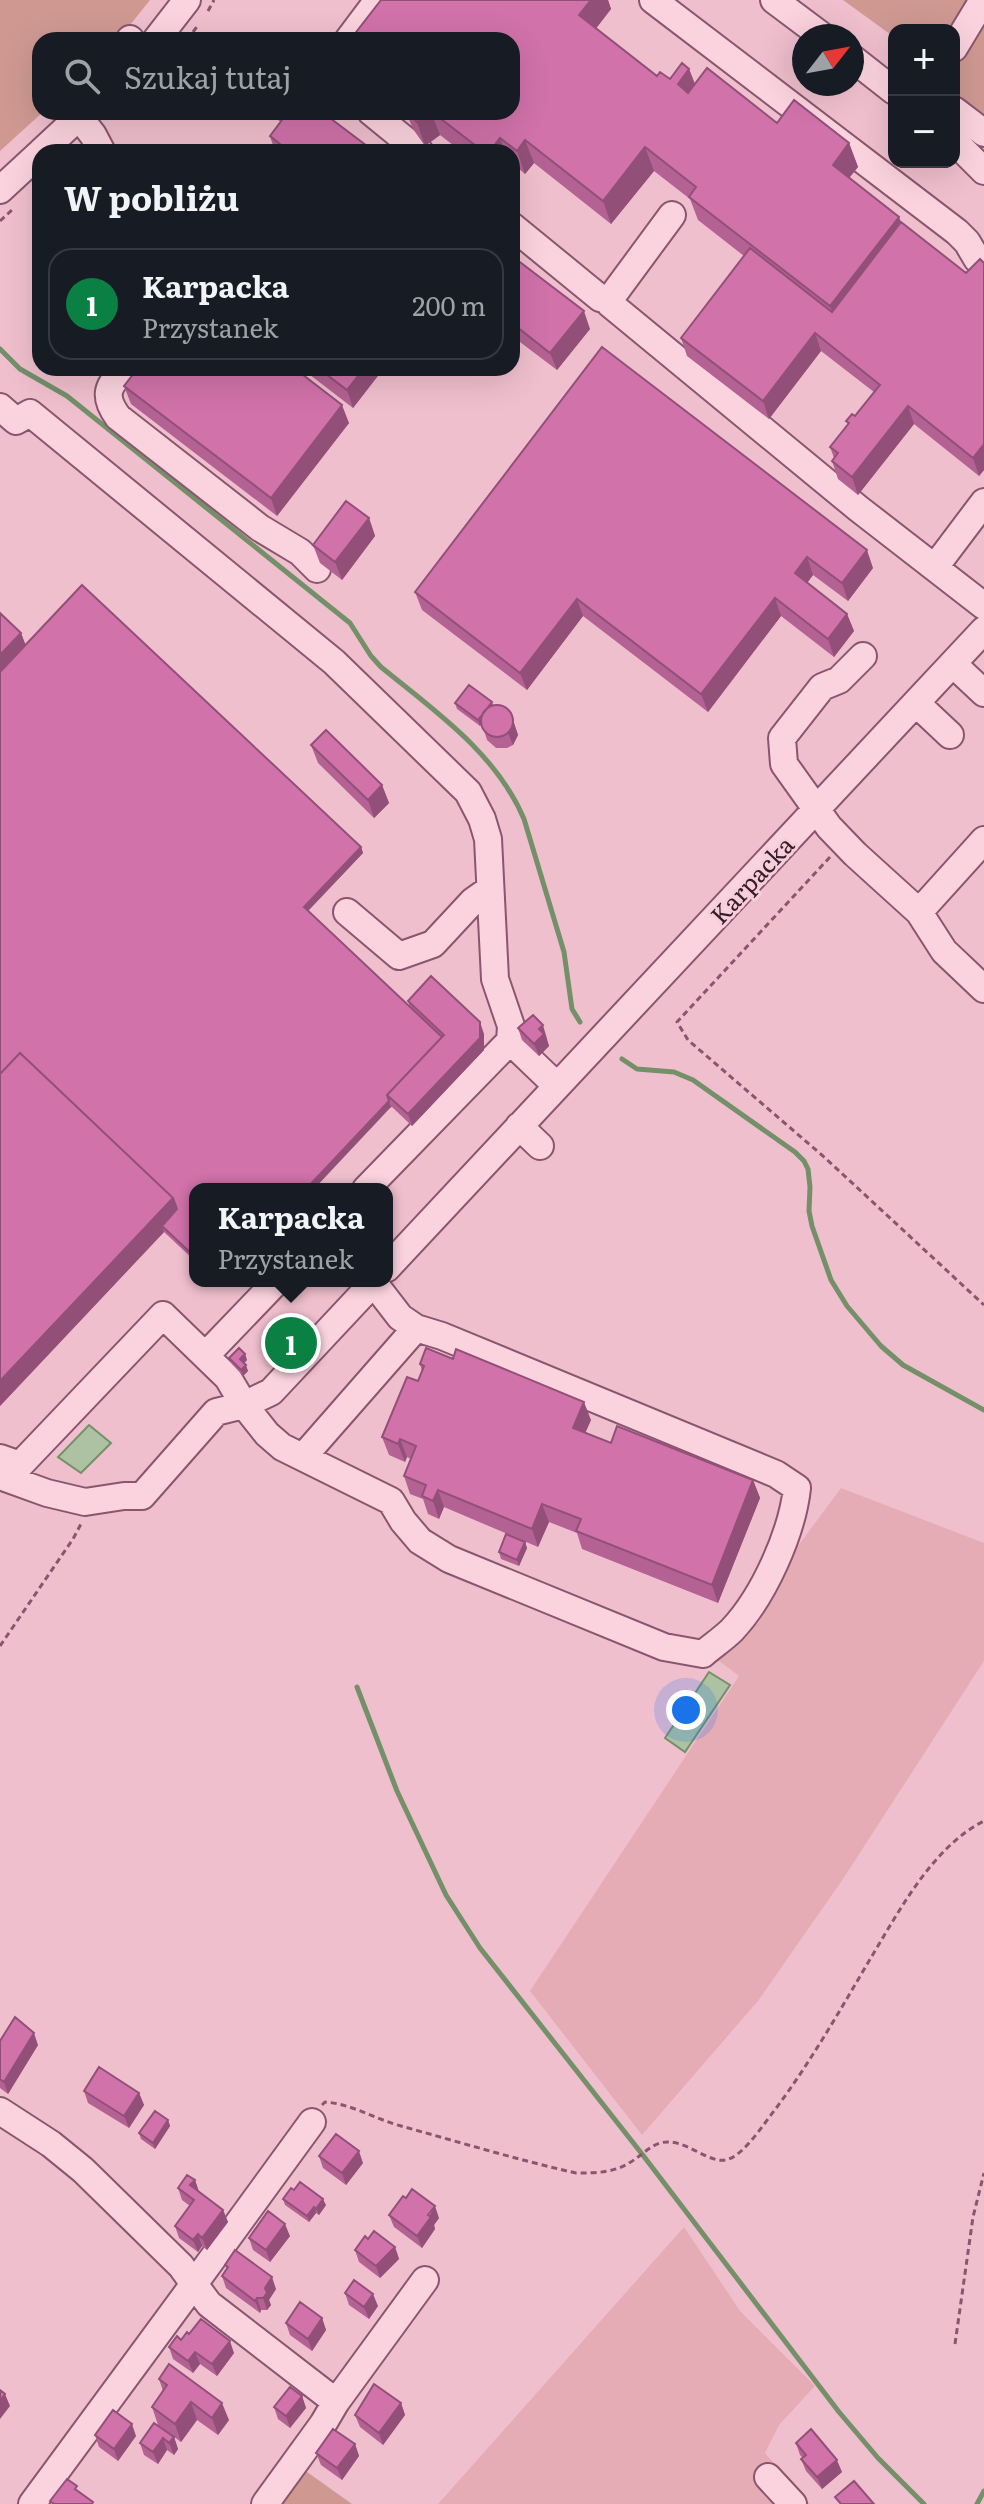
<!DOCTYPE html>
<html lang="pl">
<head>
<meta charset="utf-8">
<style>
  :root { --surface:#171b24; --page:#20242c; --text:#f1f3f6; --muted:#9ea1a6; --line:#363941; --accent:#0b8043 }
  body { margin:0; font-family:Literata,serif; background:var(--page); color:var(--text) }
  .controls { position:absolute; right:24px; top:24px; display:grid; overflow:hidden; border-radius:16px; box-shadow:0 8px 32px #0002 }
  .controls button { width:72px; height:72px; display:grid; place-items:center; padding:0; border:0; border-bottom:2px solid var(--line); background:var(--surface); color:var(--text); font:40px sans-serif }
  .compass { position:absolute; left:792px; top:24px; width:72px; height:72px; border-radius:50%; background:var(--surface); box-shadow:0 8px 32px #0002; rotate:59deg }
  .you { position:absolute; left:686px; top:1710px; width:28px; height:28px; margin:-20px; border:6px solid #fff; border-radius:50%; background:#1a73e8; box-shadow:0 0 0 12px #1a73e833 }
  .badge { display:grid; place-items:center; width:52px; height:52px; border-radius:50%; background:var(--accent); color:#fff; font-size:26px; font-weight:700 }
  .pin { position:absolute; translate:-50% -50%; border:4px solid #fff; box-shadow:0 2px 8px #0006 }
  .popup { position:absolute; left:189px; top:1183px; width:204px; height:104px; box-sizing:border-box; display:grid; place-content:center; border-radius:16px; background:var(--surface); filter:drop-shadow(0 2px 6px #0005); font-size:26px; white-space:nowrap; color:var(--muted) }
  .popup b { font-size:30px; color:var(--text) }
  .popup::after { content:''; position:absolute; left:50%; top:100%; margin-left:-16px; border:16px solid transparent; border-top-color:var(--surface) }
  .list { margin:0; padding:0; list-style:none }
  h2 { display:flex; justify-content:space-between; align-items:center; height:104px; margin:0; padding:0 32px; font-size:34px }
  h2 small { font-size:26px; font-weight:400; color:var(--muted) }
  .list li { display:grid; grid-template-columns:52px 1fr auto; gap:24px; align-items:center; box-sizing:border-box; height:112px; margin:0 16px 16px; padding:0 16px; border:2px solid var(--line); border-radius:24px }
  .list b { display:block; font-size:30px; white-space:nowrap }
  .list p { margin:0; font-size:26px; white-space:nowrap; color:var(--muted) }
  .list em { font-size:26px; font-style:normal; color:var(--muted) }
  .icon { flex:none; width:44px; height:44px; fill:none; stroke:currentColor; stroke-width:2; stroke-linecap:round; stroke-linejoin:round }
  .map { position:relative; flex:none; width:984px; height:2504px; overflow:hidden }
  .search { position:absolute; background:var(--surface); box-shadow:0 8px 32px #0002; left:32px; top:32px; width:488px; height:88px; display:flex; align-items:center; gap:20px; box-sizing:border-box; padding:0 28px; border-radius:24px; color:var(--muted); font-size:30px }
  .panel { position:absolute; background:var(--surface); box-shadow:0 8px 32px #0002; left:32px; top:144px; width:488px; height:232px; border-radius:24px }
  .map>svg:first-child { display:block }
  .farmland { fill:#e6acb6 }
  .green { fill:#cf9992 }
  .water { fill:#acc2a2; stroke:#739069; stroke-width:2 }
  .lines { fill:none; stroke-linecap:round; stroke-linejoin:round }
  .stream { stroke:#739069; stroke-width:5 }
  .minor-casing { stroke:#8a566f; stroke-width:30 }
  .path { stroke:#8a566f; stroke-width:3; stroke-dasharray:6 4; stroke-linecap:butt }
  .minor { stroke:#fbd3df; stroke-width:26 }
  .wall { fill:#b46293 }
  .shaded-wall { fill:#925078 }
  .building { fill:#d172ab; stroke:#925078; stroke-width:2 }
  .labels { text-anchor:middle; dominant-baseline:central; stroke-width:6; stroke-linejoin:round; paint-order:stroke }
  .street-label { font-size:24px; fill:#391c2b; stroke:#f7cfdb }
</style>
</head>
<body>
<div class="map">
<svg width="984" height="2504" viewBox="0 0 984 2504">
  <rect width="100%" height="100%" fill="#f0bfce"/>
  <path class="farmland" d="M841 1488 984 1543V1661L843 1879 758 2001 642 2135 530 1991 739 1676 715 1658Z
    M684 2227 740 2311 815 2386 779 2425 765 2453 810 2504H438Z"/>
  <path class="green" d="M0 0H150L118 40H40V112H43L0 151Z
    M843 0H984V127L954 98V30H894V37Z
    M300 2467 352 2504H275Z"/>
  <path class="water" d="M89 1425 111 1443 81 1473 58 1457Z
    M709 1672 730 1685 685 1752 665 1738Z"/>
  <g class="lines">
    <path class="stream" d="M0 349 20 369 67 396 350 623 371 656 381 667C435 711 496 753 524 819L564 952 572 1009 580 1022
      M622 1059 637 1069 674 1072 693 1080 795 1152 804 1161 808 1169 810 1187 809 1211 812 1226 831 1280 847 1306 881 1346 903 1365 984 1410
      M357 1687 397 1791 446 1895 480 1948 642 2154 839 2412 878 2458 924 2504
      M977 2504 984 2491"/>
    <g class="minor-casing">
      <path id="minor" d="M653 0 957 232 967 242 977 259
        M774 0 822 36
        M130 39 131 40
        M156 40 187 0
        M348 40 378 0
        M954 48 983 0
        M852 58 894 91
        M954 110 984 133
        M371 112 420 152
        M79 117 93 135 102 152
        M954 141 984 171
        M41 152 84 112
        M0 190 40 153
        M512 226 600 298 607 300 613 295 672 215
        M607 300 610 304 859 509 984 606
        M125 368C108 386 102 395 118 417L260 528 300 552 317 569
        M0 407 16 421 30 413 334 662 468 792 482 819 488 839 495 979 511 1026 510 1041 557 1086
        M935 567 984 502
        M863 656 839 680 822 687 782 738 784 764 829 827 855 854 919 912 944 951 984 989
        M953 664 984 693
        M916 703 950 735
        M347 912 399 956 433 944 473 901 490 889
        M919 912 984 840
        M519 1126 540 1146
        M366 1189 510 1041
        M387 1268 984 630
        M206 1355 277 1281
        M303 1457 416 1328 400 1317 373 1282
        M0 1458 20 1465 163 1315 228 1378 244 1405 267 1434 282 1447 391 1501 403 1521 420 1541 449 1559 664 1647 703 1654C712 1646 723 1639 732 1630 764 1596 792 1533 797 1488L776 1474 442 1336 416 1328
        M0 1476 47 1493 85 1502 124 1496H142L216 1412 244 1405 271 1392 375 1281
        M0 2111 51 2144 83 2170 181 2266 194 2284 32 2504
        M312 2122 194 2284 209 2304 336 2402 425 2280
        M768 2477 793 2504
        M265 2504 323 2424 336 2402"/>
    </g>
    <path class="path" d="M208 11 214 0
      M187 40 199 24
      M110 119 117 112
      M0 221 12 210
      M830 857 677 1022 688 1040 823 1156 984 1305
      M0 1646 73 1539 82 1522
      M322 2105 325 2102C352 2104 375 2119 401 2126 459 2142 518 2160 576 2173 595 2173 613 2173 629 2163 640 2157 648 2147 660 2143 685 2136 710 2167 729 2159 745 2153 763 2125 774 2111 810 2063 839 2012 869 1961 898 1913 932 1847 984 1821
      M955 2344 973 2217 984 2173"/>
    <use href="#minor" class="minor"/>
  </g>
  <path class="wall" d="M381 0H608L611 9 596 28 657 76 670 79 689 69 695 84 777 123 849 143 858 167 849 178 901 222 966 273 984 263V470L979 476 914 424 858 495 838 479 832 461 834 458 830 447 848 425 846 421 855 416 874 392 821 351 769 419 687 356 681 338 744 256 698 220 690 199 654 171 611 224 534 163 525 174 512 163V152H462L440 135 425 146 413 129 406 112H512Z
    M270 112H284L285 115 282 121 375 152H275L270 136 281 122 272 116Z
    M512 256 590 329 557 370 512 336Z
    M602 347 873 568 848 601 813 575 807 583 847 614 854 631 834 657 781 616 708 712 583 616 527 690 422 610 415 592Z
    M296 368 295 369 349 423 277 516 131 404 124 386Z
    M301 368H384L353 408Z
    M369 518 375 536 342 580 320 563 313 545Z
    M21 633 25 645 361 847 363 853 308 911 410 1007 408 1001 484 1034V1050L412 1126 392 1107 195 1189V1261L164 1232 0 1406Z
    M455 703 493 706 510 711 518 735 513 745 507 748H496L487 740 482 724 480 726 457 709Z
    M311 745 382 785 389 803 374 818 318 763Z
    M518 1028 547 1037 546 1038 549 1046 539 1056 522 1040Z
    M245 1354 247 1360 244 1363 248 1371 243 1376 232 1364 229 1358Z
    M420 1364 591 1420 585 1432 611 1443 753 1480 760 1498 718 1603 582 1549 577 1533 549 1522 538 1547 444 1507 439 1519 428 1514 423 1499 410 1494 404 1476 411 1459 407 1457 405 1462 389 1455 382 1437 418 1381 422 1371Z
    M525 1542 527 1548 519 1566 501 1559 499 1552Z
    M0 2041 38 2045 8 2094 0 2088Z
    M84 2091 139 2093 144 2105 129 2128 88 2103Z
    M168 2120 170 2126 155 2149 141 2139 139 2133Z
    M319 2156 363 2163 346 2185 323 2168Z
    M195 2180 199 2192 223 2210 228 2222 207 2250 202 2246 198 2252 179 2238 175 2226 190 2206 182 2200 178 2188Z
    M283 2199 326 2205 319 2215 316 2213 309 2222 285 2205Z
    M389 2215 439 2218 434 2225 435 2229 422 2248 394 2227Z
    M290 2236 270 2262 253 2250 249 2238Z
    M368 2239 395 2247 399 2259 380 2278 359 2262 355 2250Z
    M225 2265 276 2289 269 2300 271 2305 267 2310H261L260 2313 226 2288 222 2276 227 2269Z
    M345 2293 378 2306 369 2319 349 2305Z
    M322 2318 326 2330 312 2351 290 2335 286 2323Z
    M181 2340 234 2353 217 2376 200 2364 193 2373 173 2359 169 2347Z
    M159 2379 229 2420 218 2435 197 2420 181 2442 158 2425 152 2407 163 2391Z
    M302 2396 306 2408 290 2428 278 2419 274 2407Z
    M401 2403 405 2415 383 2445 360 2427 355 2415Z
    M95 2435 136 2436 118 2461 99 2447Z
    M174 2437 178 2449 174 2455 167 2450 158 2464 144 2455 140 2443Z
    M796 2443 842 2472 822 2489 806 2471 801 2459 803 2458 800 2455Z
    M355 2444 359 2456 342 2480 321 2465 316 2453Z"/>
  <path class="shaded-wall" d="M591 0H608L611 9 588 39 579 15Z
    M689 69 698 92 686 108 678 84Z
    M281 112H284L285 115 281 122 279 116Z
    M431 112 440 135 425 146 417 122Z
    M500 138 506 152H489Z
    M525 140 534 163 525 174 517 151Z
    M849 143 858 167 841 188 833 165Z
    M645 147 654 171 611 224 603 201Z
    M899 217 908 240 839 329 830 306Z
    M584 311 590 329 557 370 550 353Z
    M815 333 821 351 769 419 763 401Z
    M364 368H384L353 408 347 390Z
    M342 405 349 423 277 516 271 498Z
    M908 406 914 424 858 495 852 477Z
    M984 444V470L979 476 973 458Z
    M369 518 375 536 342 580 335 562Z
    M867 550 873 568 848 601 842 583Z
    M807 557 813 575 801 591 795 573Z
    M775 598 781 616 708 712 701 694Z
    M577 599 583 616 527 690 520 673Z
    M847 614 854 631 834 657 828 639Z
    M21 633 28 651 0 680V655Z
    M492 702 494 708 480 726 478 720Z
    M510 711 518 735 513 745 508 733Z
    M382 785 389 803 374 818 368 800Z
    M361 847 363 853 306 913 304 907Z
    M480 1022 484 1034V1050L412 1126 408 1114Z
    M543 1025 549 1046 539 1056 534 1044 539 1029Z
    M389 1101 391 1107 314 1189H306Z
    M173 1198 180 1215 162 1226 164 1232 0 1406V1381Z
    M221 1281H228L223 1287Z
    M245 1354 247 1360 242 1365 240 1359Z
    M246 1365 248 1371 243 1376 241 1370Z
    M584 1402 591 1420 580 1445 573 1428Z
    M400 1439 407 1457 405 1462 398 1444Z
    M753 1480 760 1498 718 1603 712 1585Z
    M438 1490 444 1507 439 1519 433 1501Z
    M542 1504 549 1522 538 1547 532 1529Z
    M525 1542 527 1548 519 1566 517 1560Z
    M34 2033 38 2045 8 2094 4 2082Z
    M139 2093 144 2105 129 2128 124 2116Z
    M168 2120 170 2126 155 2149 153 2143Z
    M359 2151 363 2163 346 2185 342 2173Z
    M195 2180 199 2192 190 2185Z
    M323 2199 326 2205 319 2215 316 2209Z
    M435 2206 439 2218 434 2225 435 2229 422 2248 417 2236Z
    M314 2207 316 2213 309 2222 307 2216Z
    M223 2210 228 2222 207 2250 202 2238Z
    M285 2224 290 2236 270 2262 266 2250Z
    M198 2234 202 2246 198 2252 193 2240Z
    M395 2247 399 2259 380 2278 376 2266Z
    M272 2277 276 2289 269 2300 271 2305 267 2310 263 2298 265 2288Z
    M373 2294 378 2306 369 2319 364 2307Z
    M257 2298 261 2310 260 2313 255 2301Z
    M322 2318 326 2330 312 2351 308 2339Z
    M230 2341 234 2353 217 2376 212 2364Z
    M195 2352 200 2364 193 2373 188 2361Z
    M5 2394 10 2406 0 2419V2401Z
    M302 2396 306 2408 290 2428 286 2416Z
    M191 2402 197 2420 181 2442 175 2424Z
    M222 2403 229 2420 218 2435 212 2418Z
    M401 2403 405 2415 383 2445 379 2433Z
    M132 2424 136 2436 118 2461 114 2449Z
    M174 2437 178 2449 174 2455 169 2443Z
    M163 2438 167 2450 158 2464 153 2452Z
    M355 2444 359 2456 342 2480 337 2468Z
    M837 2460 842 2472 822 2489 817 2477Z"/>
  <path class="building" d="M381 0H591L579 15 657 76 660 72 670 79 682 63 689 69 678 84 688 93 707 68 777 123 794 100 849 143 833 165 899 217 830 306 689 197 696 187 645 147 603 201 525 140 517 151 500 138 489 152H484L432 112H512V40H350Z
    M288 112H322L375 152H290L270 136Z
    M409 112H431L417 122Z
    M901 222 966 273 980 259 984 263V444L973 458 908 406 852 477 832 461 838 453 830 447 849 423 846 421 852 414 855 416 880 385 815 333 763 401 681 338 750 248 832 312Z
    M512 256 584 311 550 353 512 323Z
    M602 347 867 550 842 583 807 557 795 573 847 614 828 639 775 598 701 694 577 599 520 673 415 592Z
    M138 368H294L342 405 271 498 124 386Z
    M318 368H364L347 390Z
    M346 501 369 518 335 562 313 545Z
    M82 585 361 847 304 907 442 1037 387 1095 389 1101 306 1189H195V1257L162 1226 177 1209 173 1198 20 1053 0 1074V672Z
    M0 613 21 633 0 655Z
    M469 685 492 702 478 720 455 703Z
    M481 721a16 16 0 1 1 32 0a16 16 0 1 1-32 0Z
    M326 730 382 785 368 800 311 745Z
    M431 976 480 1022V1038L408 1114 387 1095 444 1035 408 1001Z
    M533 1015 543 1025 539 1029 544 1034 534 1044 518 1028Z
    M20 1053 173 1198 0 1381V1074Z
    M239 1348 245 1354 240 1359 246 1365 241 1370 229 1358Z
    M426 1348 453 1359 456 1349 584 1402 573 1428 611 1443 617 1426 753 1480 712 1585 576 1531 581 1519 542 1504 532 1529 438 1490 433 1501 422 1496 426 1485 404 1476 416 1446 400 1439 398 1444 382 1437 407 1377 418 1381 424 1366 420 1364Z
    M506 1534 525 1542 517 1560 499 1552Z
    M15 2017 34 2033 4 2082 0 2079V2041Z
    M99 2067 139 2093 124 2116 84 2091Z
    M155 2111 168 2120 153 2143 139 2133Z
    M336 2134 359 2151 342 2173 319 2156Z
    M187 2175 195 2180 190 2185 223 2210 202 2238 198 2234 193 2240 175 2226 194 2200 178 2188Z
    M300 2182 323 2199 316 2209 314 2207 307 2216 283 2199 291 2188 294 2190Z
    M412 2189 435 2206 428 2215 431 2217 417 2236 389 2215 403 2196 406 2198Z
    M268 2211 285 2224 266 2250 249 2238Z
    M374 2231 395 2247 376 2266 355 2250 365 2236 368 2239Z
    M235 2250 272 2277 265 2288 267 2293 263 2298H257L255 2301 222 2276 228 2267 225 2265Z
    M354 2280 373 2294 364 2307 345 2293Z
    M300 2302 322 2318 308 2339 286 2323Z
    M201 2319 230 2341 212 2364 195 2352 188 2361 169 2347 177 2336 181 2340 187 2332 189 2334Z
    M169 2364 222 2403 212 2418 191 2402 175 2424 152 2407 167 2385 159 2379Z
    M374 2384 401 2403 379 2433 355 2415Z
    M290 2387 302 2396 286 2416 274 2407Z
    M0 2390 5 2394 0 2401Z
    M113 2410 132 2424 114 2449 95 2435Z
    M154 2423 174 2437 169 2443 163 2438 153 2452 140 2443Z
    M333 2429 355 2444 337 2468 316 2453Z
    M811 2429 837 2460 817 2477 801 2459 806 2455 796 2443Z
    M67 2479 77 2486 75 2489 93 2502 92 2504H54L50 2501Z
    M854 2481 874 2504H841L835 2497Z"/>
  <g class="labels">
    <g class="street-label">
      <text transform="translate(751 879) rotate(-47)">Karpacka</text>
    </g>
  </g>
</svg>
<div class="controls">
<button>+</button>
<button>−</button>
</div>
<svg class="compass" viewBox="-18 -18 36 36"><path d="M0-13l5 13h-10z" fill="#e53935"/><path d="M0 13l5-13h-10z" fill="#9ea1a6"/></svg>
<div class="you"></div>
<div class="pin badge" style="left:291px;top:1343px">1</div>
<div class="popup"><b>Karpacka</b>Przystanek</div>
<div class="search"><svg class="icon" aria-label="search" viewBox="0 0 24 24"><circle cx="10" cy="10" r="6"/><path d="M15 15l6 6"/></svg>Szukaj tutaj</div>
<section class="panel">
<h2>W pobliżu<small></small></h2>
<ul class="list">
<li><span class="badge">1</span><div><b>Karpacka</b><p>Przystanek</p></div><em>200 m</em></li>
</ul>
</section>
</div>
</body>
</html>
